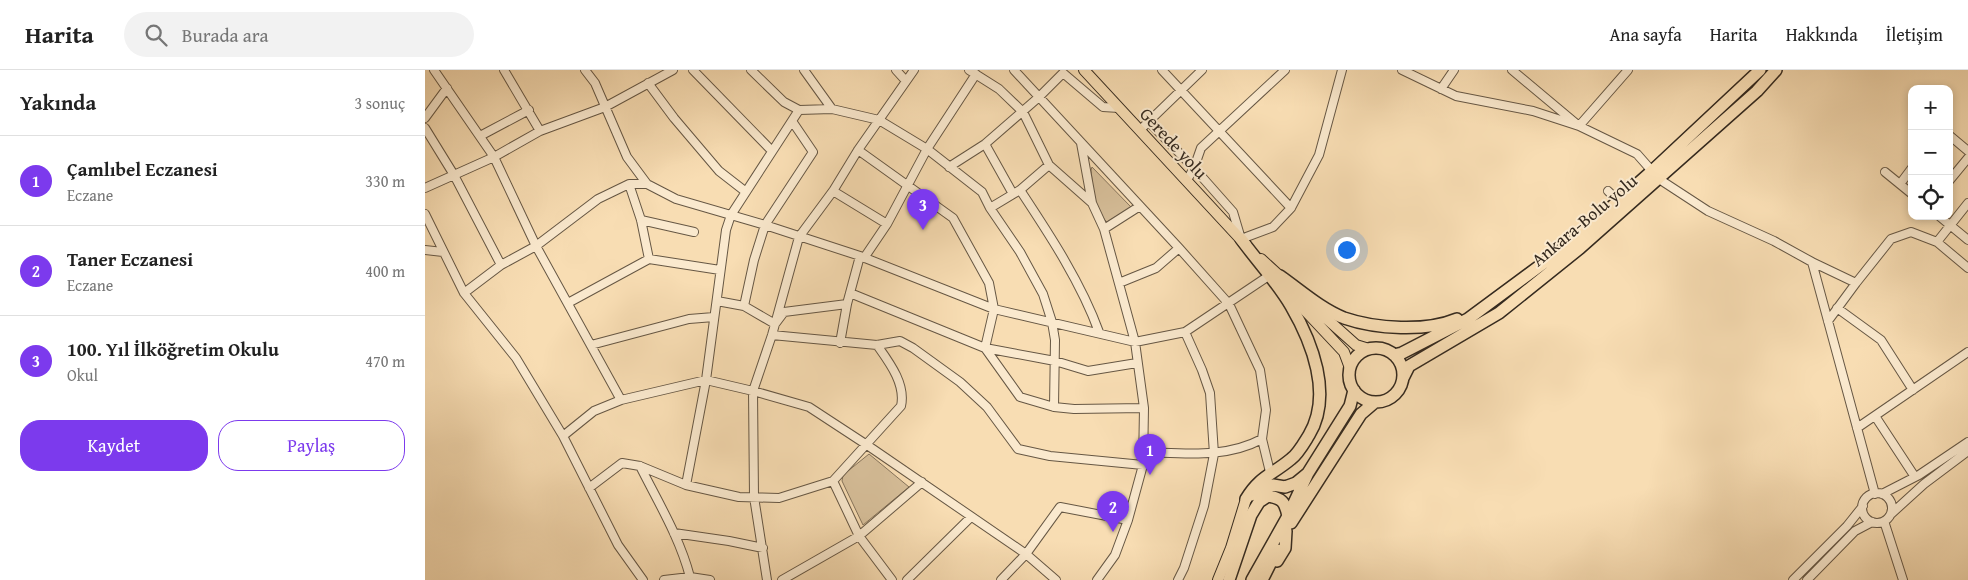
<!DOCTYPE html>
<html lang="tr">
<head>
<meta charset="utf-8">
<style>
  :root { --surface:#fff; --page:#f2f2f2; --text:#222; --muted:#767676; --line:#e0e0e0; --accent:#7c3aed }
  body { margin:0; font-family:"Gentium Book Plus",serif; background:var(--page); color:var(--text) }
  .controls { position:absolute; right:15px; top:15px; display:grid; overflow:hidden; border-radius:10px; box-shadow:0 2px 8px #0003 }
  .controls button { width:45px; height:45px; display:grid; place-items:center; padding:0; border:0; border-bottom:1px solid var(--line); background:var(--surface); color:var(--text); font:25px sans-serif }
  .you { position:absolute; left:921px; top:179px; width:18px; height:18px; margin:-12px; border:4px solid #fff; border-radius:50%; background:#1a73e8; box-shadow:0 0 0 8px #1a73e833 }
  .badge { display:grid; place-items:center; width:32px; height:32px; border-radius:50%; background:var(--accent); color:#fff; font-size:16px; font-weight:700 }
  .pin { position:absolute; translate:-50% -41px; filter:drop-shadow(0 1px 2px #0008) }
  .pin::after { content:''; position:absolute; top:26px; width:18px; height:15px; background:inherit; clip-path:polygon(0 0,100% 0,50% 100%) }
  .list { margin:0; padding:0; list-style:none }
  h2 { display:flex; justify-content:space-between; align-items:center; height:65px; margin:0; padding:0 20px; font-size:21px }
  h2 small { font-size:16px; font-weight:400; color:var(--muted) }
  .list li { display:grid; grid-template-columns:32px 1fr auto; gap:15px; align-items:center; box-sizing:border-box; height:90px; padding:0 20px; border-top:1px solid var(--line) }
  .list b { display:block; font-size:19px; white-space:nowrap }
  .list p { margin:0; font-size:16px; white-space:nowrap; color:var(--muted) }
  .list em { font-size:16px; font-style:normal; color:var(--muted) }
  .actions { display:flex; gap:10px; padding:15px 20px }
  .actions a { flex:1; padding:11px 0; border:1px solid var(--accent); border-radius:20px; text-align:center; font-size:18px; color:var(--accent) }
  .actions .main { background:var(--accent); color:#fff }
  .icon { flex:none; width:28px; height:28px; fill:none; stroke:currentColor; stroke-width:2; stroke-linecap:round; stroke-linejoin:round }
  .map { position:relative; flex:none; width:1543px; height:510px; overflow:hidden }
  header { display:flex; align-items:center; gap:30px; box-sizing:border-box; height:70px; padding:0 25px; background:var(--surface); border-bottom:1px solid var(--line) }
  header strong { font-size:24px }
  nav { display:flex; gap:28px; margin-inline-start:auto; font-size:18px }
  .search { width:350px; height:45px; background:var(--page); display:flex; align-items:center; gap:12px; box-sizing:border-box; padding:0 18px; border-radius:28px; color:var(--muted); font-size:19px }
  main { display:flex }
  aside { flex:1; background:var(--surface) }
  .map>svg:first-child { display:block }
  .green { fill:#d7bf9a; stroke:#86745c }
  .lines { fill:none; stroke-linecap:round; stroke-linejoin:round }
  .minor-casing { stroke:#665744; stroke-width:10 }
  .major-casing { stroke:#352a1f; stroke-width:12 }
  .highway-casing { stroke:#352a1f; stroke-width:14 }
  .minor { stroke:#fae9ce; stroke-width:8 }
  .major { stroke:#f8ddb3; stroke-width:10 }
  .highway { stroke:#f8ddb3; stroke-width:11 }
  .labels { text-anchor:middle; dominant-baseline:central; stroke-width:4; stroke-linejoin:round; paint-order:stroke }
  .street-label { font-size:18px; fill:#352a1f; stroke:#fae9ce }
</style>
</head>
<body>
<header>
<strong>Harita</strong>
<div class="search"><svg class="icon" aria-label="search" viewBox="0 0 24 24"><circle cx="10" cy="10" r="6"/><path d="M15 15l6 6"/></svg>Burada ara</div>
<nav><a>Ana sayfa</a><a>Harita</a><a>Hakkında</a><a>İletişim</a></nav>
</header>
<main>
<aside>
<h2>Yakında<small>3 sonuç</small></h2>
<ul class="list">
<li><span class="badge">1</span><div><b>Çamlıbel Eczanesi</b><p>Eczane</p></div><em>330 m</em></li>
<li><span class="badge">2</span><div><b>Taner Eczanesi</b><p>Eczane</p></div><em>400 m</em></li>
<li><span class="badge">3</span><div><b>100. Yıl İlköğretim Okulu</b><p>Okul</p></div><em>470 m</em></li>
</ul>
<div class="actions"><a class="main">Kaydet</a><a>Paylaş</a></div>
</aside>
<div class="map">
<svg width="1543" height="510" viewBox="0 0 1543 510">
  <rect width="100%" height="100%" fill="#f8ddb3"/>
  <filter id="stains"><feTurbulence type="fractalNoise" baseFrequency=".004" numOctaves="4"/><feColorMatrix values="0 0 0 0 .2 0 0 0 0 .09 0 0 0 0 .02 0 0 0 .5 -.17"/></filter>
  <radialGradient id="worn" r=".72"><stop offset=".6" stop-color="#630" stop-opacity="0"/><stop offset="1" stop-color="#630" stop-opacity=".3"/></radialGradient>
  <path class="green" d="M667 97 706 137 682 152C668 139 668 117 666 100Z
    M444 384 484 417 438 455 417 411 418 405Z"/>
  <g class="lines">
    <g class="minor-casing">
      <path id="minor" d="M9 0 69 87 111 176 196 330
        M79 0 115 61
        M160 0 170 13 202 87 222 114 251 129 340 155 435 186 569 239 710 272 760 262 848 203
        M268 0 347 81
        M326 0 359 32 374 40
        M379 0 407 39
        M471 0 481 11
        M544 0 574 19 598 42 624 95 667 133 679 159 710 272 719 338 718 395 703 450 690 485 672 510
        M589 0 754 178 804 234 835 300 841 340 837 369 845 402
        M737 0 866 138
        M977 0 1031 26 1108 41 1154 56 1212 84 1234 109 1283 141 1349 171 1387 192 1450 424
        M1087 0 1154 56 1203 0
        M223 13 249 48 294 101 321 122
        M1016 19 1029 0
        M0 48 22 18
        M723 51 769 98 808 142 816 169 848 157 866 138 894 85 917 0
        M0 58 29 105 76 195
        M715 60 777 0
        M1524 65 1543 81
        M55 66 104 40
        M656 73 667 133
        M560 74 588 124
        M433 80 528 148 564 213 569 239 560 278 595 327 629 337 649 339 719 338
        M524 97 560 74 614 27 638 3 678 37 694 38
        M1460 102 1487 124
        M762 110 769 98 776 78 860 0
        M1524 111 1543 88
        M204 114 216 150 224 189
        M1475 114 1487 98
        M0 118 69 87 115 61 180 37 248 0
        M595 120C624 164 656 212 674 262
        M408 121 462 154
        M1183 121 1193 131
        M565 138 595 120 624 95
        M0 144 39 223 91 288 138 366 193 475 218 510
        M1514 146 1543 170
        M216 150 269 162
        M679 159 715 136
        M1512 172 1543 133
        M0 180 18 182
        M439 188 462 154 502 79 551 4
        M1387 192 1431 213 1466 169 1486 162 1512 172 1543 198
        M694 213 731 198 754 178
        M39 223 76 195 111 176 173 129 204 114H222
        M425 223 560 278 630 291 663 301 712 293
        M292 231 319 236 350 254 359 242 422 234
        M143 233 224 189 295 200
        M319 236 329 190 340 155 388 82 367 51
        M1412 238 1456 270 1488 320
        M1403 251 1431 213
        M347 265 452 275 475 271 488 278 535 312 562 337 593 379 625 386 718 395
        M415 273 422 234 435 186
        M166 275 264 249 289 247
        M1450 346 1490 407
        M1432 358 1543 282
        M138 366 169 341 196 330 281 310 328 321 384 337 442 375 601 484 631 510
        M718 382C758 383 800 389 837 369
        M215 396C233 432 255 468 265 507
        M408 411 434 466 467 510
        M261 415 281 310 301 160 306 145 374 40 407 39 454 50 502 79 557 122 565 138 595 182 618 224 627 252 630 270 629 337
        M164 418 197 393 215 396 261 415 314 427 354 428 408 411 476 336C481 314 464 292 452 275
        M1437 438a15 15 0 1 1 30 0a15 15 0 1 1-30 0Z
        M1457 424 1494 405 1543 372
        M1466 444 1499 414 1543 381
        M1459 451 1478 510
        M249 463 304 471 338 478
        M239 510 265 507 285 510
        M342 510 329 427 328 321 347 265 374 167 408 121 433 80 489 0
        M357 510 434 466 497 412
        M482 510 546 447
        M576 510 601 484 635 437 703 450
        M753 510 759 498 779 436 789 384 785 323 777 300 760 262
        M1368 510 1422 456 1438 436
        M1382 510 1430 461 1447 452"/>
    </g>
    <g class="major-casing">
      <path id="major" d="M659 0 821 175
        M836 189 860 211
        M857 216 919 282 925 298
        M876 226 931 275 944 279
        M793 510 806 478 821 429"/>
    </g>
    <g class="highway-casing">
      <path id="highway" d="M816 169C832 191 852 212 866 236 887 272 908 325 884 365 879 373 873 384 866 389 847 405 835 406 821 429
        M855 206C875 220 896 239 919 248 951 259 1001 262 1032 249
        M924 305a27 27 0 1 1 54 0a27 27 0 1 1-54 0Z
        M969 285 977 283 1043 249 1147 172 1227 101 1335 0
        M978 308 984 296 1074 243 1155 178 1332 21 1351 0
        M826 425 848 415 860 417 871 413 882 404
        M866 453 936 344 950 332
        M852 491 860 478 861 461
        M804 510 826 445 834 432 843 426C857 428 860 432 863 446
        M827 510 863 446 883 403 925 336 929 320
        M837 510 852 480"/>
    </g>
    <use href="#minor" class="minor"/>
    <use href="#major" class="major"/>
    <use href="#highway" class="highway"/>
  </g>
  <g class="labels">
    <g class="street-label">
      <text transform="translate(749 73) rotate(47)">Gerede yolu</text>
      <text transform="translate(1159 150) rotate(-40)">Ankara-Bolu yolu</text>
    </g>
  </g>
  <rect width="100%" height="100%" filter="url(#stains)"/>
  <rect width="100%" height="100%" fill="url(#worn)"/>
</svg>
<div class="controls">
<button>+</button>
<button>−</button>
<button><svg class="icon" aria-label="locate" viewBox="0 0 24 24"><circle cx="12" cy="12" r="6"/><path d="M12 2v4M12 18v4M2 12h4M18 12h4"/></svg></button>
</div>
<div class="you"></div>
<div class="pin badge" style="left:725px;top:405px">1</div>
<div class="pin badge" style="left:688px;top:462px">2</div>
<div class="pin badge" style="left:498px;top:160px">3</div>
</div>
</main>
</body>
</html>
